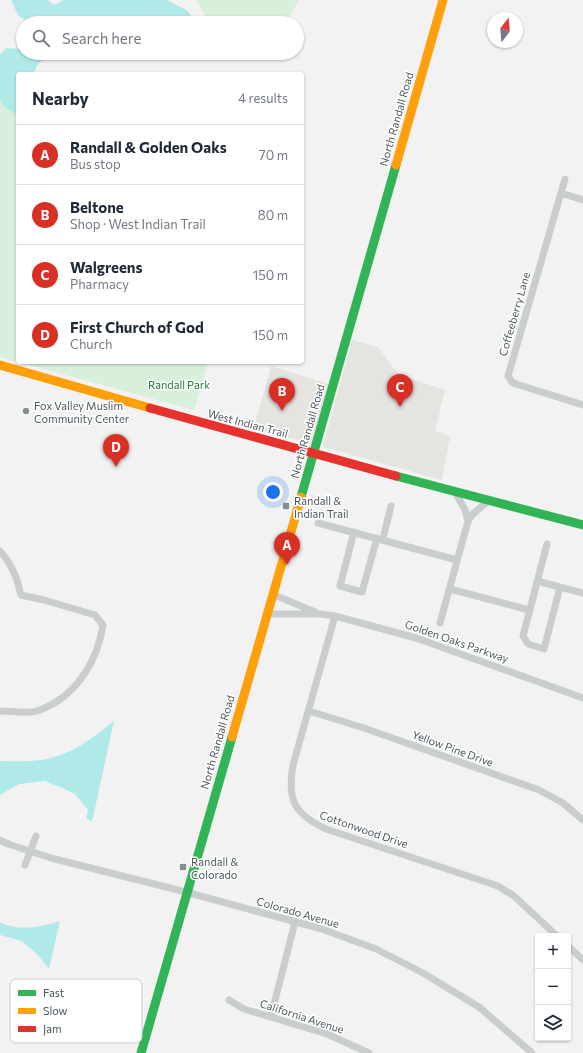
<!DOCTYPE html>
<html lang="en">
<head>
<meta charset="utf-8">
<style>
  :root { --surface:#fff; --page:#f6f6f7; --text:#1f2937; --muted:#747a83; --line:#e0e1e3; --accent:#d93025 }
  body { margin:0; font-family:Commissioner,sans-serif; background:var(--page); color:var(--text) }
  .controls { position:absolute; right:12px; bottom:12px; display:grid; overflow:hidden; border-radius:4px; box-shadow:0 1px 3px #0004 }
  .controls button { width:36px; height:36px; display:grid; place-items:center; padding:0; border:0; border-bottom:1px solid var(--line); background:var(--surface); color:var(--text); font:20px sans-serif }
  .compass { position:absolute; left:487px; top:12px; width:36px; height:36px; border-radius:50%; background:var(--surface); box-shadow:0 1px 3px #0004; rotate:16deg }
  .you { position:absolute; left:273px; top:492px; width:14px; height:14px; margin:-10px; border:3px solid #fff; border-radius:50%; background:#1a73e8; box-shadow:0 0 0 6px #1a73e833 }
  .badge { display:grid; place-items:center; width:26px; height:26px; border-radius:50%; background:var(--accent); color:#fff; font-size:13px; font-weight:700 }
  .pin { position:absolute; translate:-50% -33px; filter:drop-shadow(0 1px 2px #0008) }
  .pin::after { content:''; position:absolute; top:21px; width:14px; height:12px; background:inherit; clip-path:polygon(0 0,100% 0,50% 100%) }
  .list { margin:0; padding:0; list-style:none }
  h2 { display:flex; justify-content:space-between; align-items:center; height:52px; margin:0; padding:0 16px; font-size:17px }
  h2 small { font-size:13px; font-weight:400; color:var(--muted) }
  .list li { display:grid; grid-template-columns:26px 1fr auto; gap:12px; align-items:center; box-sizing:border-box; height:60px; padding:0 16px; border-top:1px solid var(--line) }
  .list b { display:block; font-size:15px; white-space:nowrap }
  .list p { margin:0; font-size:13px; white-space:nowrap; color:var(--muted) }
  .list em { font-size:13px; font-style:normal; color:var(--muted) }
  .icon { flex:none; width:22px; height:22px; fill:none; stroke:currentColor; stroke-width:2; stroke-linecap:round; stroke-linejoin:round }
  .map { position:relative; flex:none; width:583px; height:1053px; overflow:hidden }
  .search { position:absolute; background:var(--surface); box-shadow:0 1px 3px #0004; left:16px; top:16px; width:288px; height:44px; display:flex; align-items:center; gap:10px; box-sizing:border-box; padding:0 14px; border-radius:22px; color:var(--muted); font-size:15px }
  .panel { position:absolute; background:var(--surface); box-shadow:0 1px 3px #0004; left:16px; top:72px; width:288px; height:292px; border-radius:4px }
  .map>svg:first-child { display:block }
  .commercial { fill:#e6e4e1 }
  .green { fill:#d8efdb }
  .water { fill:#b0eae8 }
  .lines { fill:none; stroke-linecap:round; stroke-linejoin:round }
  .street { stroke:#c9cdcd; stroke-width:7 }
  .fast { stroke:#30b455; stroke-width:9 }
  .slow { stroke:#ff9f0a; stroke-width:9 }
  .jam { stroke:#e5322d; stroke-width:9 }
  .poi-dot { fill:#858e91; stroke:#fff; stroke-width:1.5 }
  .labels { text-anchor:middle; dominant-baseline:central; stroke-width:3; stroke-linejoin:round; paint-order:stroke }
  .street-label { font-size:11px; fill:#4a585d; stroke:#fff }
  .park-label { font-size:11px; fill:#1e7b36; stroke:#fff }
  .poi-label { font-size:11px; fill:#4a585d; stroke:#fff; text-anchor:start }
  .key { fill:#fff; stroke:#c9cdce; stroke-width:1 }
  .key-label { font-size:11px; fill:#4a585d }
</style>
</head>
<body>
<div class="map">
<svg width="583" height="1053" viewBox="0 0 583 1053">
  <rect width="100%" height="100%" fill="#f2f2f2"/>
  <path class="commercial" d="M352 340 378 347 399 375 445 390 435 431 450 436 442 480 323 447Z
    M271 366 329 384 312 444 254 428Z"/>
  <path class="green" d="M196 0H299L291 14 283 23H209Z
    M0 93 18 99V362L0 357Z
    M18 362H208L194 410Z"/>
  <path class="water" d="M11 0H48L54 5 64 0H167L188 11 196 23H29L18 15Z
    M23 46V53H54C44 58 37 62 34 74H18V115L5 108 0 100V54L6 48 21 49Z
    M114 721 92 822 86 818 88 810 75 794 65 789 45 781 19 784 0 795V761C13 761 28 762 41 760 71 755 90 740 114 721Z
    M60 921 49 969 37 954 22 941 0 935V922C19 932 41 927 60 921Z"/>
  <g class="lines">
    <path class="street" d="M565 179 508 376 512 382 516 384 583 405
      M561 193 583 200
      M455 492 465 510 468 521
      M318 523 457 560
      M354 532 340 586 362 592 377 538
      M383 539 391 506
      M547 544 523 636 528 644 544 649 560 587
      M0 551C12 564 17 578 21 595L44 600 95 615 103 625C97 663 75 698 37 711 28 714 10 711 0 711
      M537 581 583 593
      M450 589 529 610
      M272 594 315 612
      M266 614H321L335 616 416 638 583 698
      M335 616 293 765C287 800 294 814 326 829L498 886 514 896 557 936
      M440 623 468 521 473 514 488 501
      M309 711 364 728 539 790 563 803 583 820
      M0 840 8 844 51 858 186 892 322 929 376 949 423 973 479 1007 532 1053
      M25 865 36 836
      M568 946 583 960
      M229 1000 244 1009 327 1034 369 1053
      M271 1016 295 922"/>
    <path class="fast" d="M396 476 583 525
      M301 497 396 165
      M141 1053 232 737"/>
    <path class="slow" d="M396 165 443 0
      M0 365 150 408
      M232 737 301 497"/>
    <path class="jam" d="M150 408 396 476"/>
  </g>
  <g class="poi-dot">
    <circle cx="26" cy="411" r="4"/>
    <rect x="282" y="502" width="8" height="8" rx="2"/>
    <rect x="179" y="863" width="8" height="8" rx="2"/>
  </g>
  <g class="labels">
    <g class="street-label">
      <text transform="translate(396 119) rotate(-74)">North Randall Road</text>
      <text transform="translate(514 314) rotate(-74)">Coffeeberry Lane</text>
      <text transform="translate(248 423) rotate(15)">West Indian Trail</text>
      <text transform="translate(307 431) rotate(-74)">North Randall Road</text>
      <text transform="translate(457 641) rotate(19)">Golden Oaks Parkway</text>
      <text transform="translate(217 742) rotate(-74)">North Randall Road</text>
      <text transform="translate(453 748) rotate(20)">Yellow Pine Drive</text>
      <text transform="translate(364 829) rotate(19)">Cottonwood Drive</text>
      <text transform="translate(298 912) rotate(16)">Colorado Avenue</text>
      <text transform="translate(302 1016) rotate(18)">California Avenue</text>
    </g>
    <g class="park-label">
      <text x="179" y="384">Randall Park</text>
    </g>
    <g class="poi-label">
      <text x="34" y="405">Fox Valley Muslim<tspan x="34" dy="13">Community Center</tspan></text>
      <text x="294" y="500">Randall &amp;<tspan x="294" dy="13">Indian Trail</tspan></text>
      <text x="191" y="861">Randall &amp;<tspan x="191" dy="13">Colorado</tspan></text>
    </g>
  </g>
  <rect x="10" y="979" width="132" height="64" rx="6" class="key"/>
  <rect x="18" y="990" width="18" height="6" fill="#30b455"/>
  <rect x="18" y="1008" width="18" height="6" fill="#ff9f0a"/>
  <rect x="18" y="1026" width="18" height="6" fill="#e5322d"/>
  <g class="key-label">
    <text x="43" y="997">Fast</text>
    <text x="43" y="1015">Slow</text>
    <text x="43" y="1033">Jam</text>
  </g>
</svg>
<div class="controls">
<button>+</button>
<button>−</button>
<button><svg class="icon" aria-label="layers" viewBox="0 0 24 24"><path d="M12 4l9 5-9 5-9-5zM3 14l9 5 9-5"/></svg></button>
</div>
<svg class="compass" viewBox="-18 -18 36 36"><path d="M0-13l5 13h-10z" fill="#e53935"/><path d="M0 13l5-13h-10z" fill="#747a83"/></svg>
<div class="you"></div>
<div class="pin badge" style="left:287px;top:565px">A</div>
<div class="pin badge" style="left:282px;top:411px">B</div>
<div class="pin badge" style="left:400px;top:407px">C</div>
<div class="pin badge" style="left:116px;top:467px">D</div>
<div class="search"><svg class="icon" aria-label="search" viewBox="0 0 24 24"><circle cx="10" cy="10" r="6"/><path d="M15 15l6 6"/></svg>Search here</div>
<section class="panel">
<h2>Nearby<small>4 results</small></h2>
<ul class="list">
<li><span class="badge">A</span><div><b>Randall &amp; Golden Oaks</b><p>Bus stop</p></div><em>70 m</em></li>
<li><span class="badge">B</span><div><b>Beltone</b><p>Shop · West Indian Trail</p></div><em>80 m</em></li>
<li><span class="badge">C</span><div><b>Walgreens</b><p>Pharmacy</p></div><em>150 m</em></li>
<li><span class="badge">D</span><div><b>First Church of God</b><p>Church</p></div><em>150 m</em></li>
</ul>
</section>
</div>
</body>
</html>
